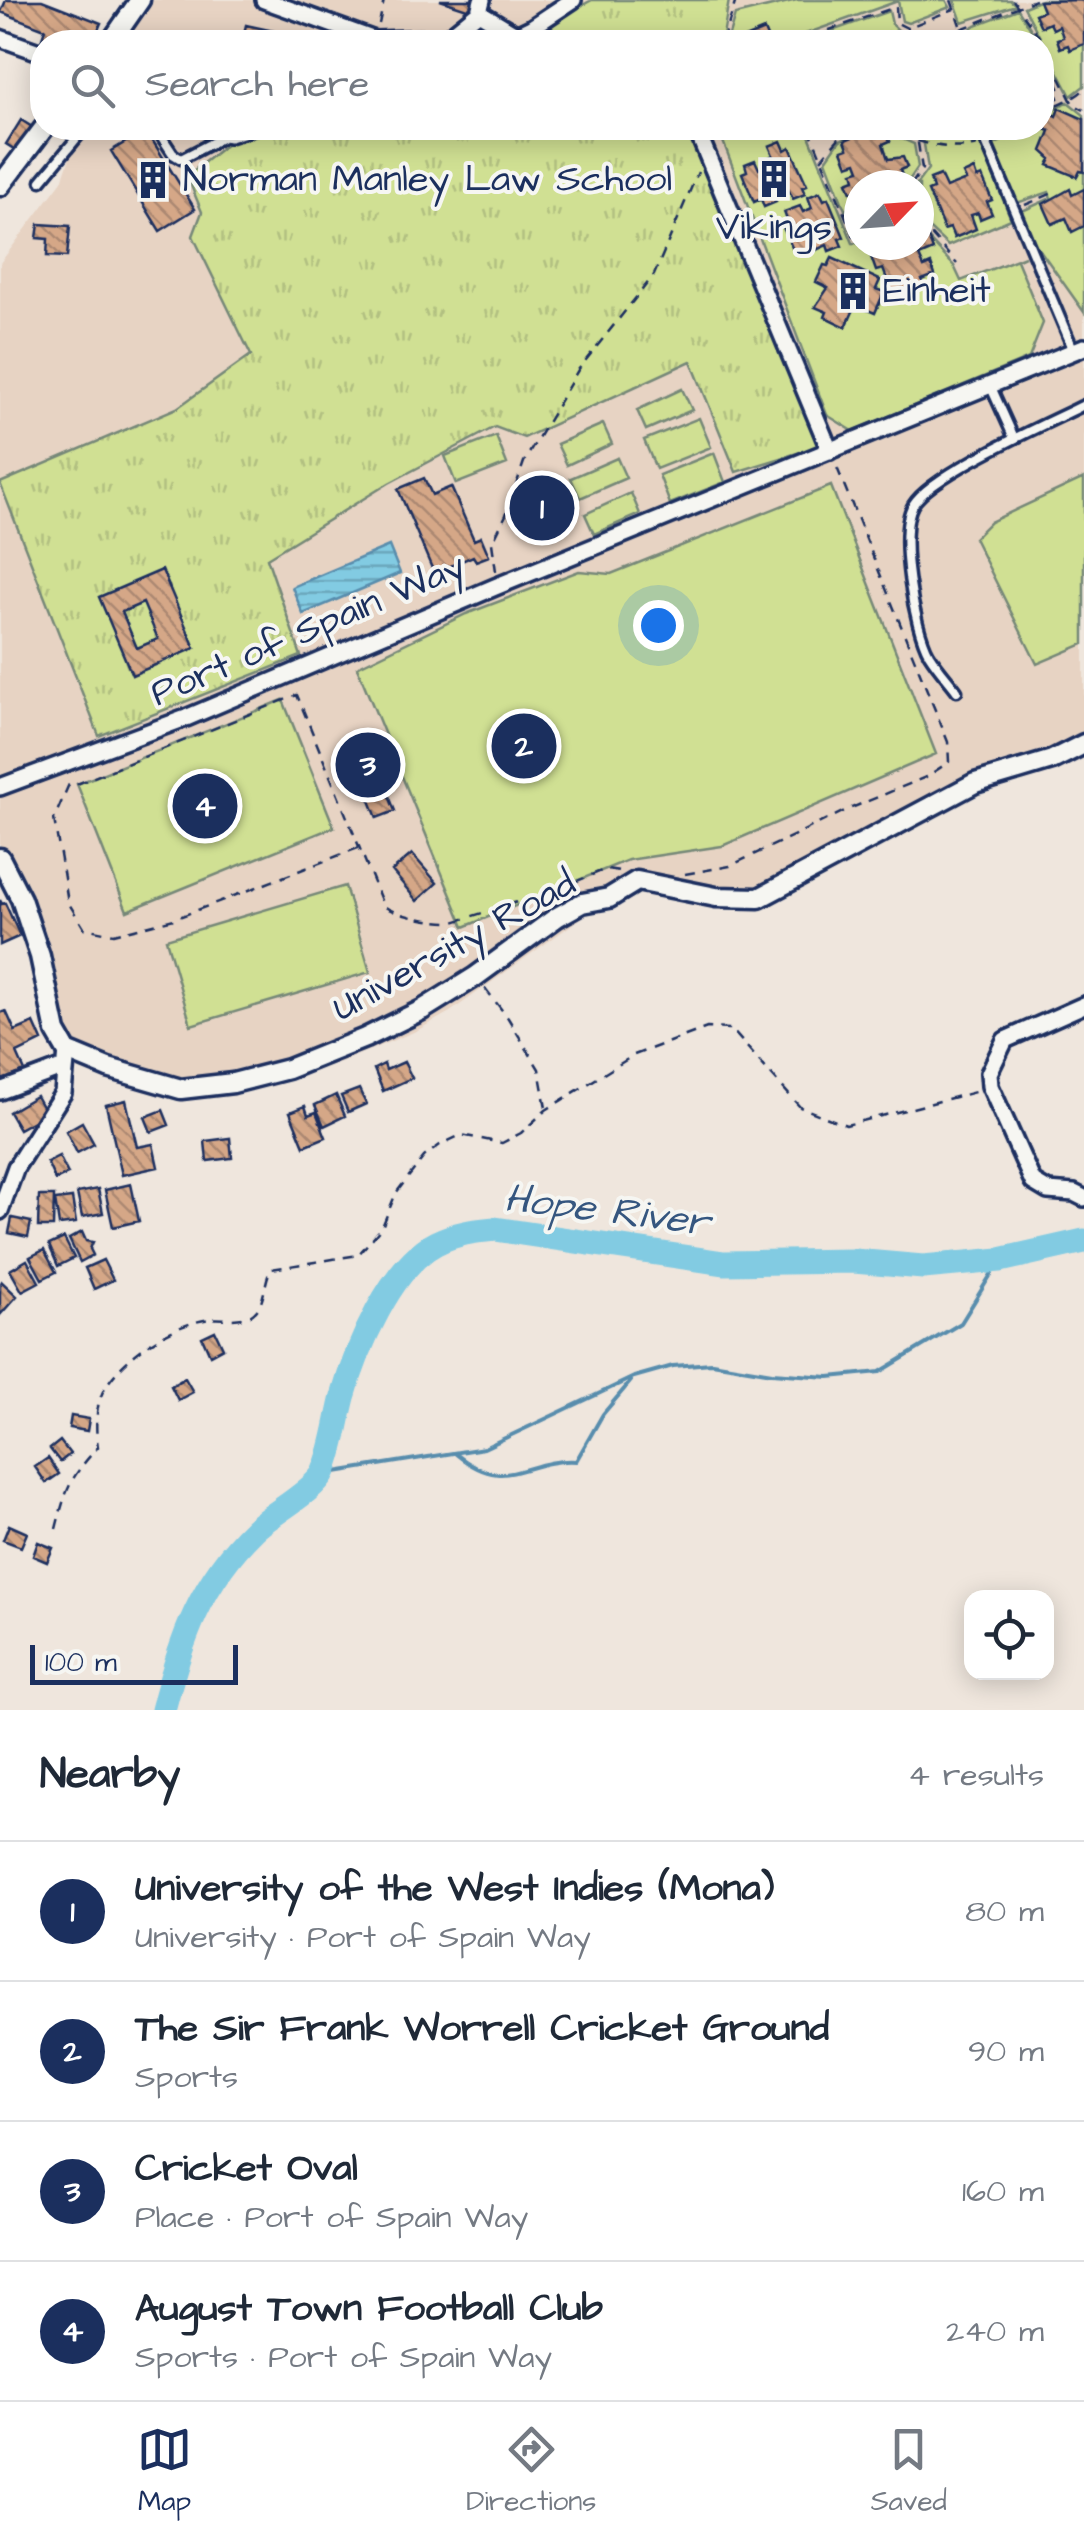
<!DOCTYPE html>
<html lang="en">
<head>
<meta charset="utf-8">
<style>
  :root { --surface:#fff; --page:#f2f2f3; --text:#1f2937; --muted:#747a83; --line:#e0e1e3; --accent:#1b2f5e }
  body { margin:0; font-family:"Architects Daughter",sans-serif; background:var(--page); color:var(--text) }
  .controls { position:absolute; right:30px; bottom:30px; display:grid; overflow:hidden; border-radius:20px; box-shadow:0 5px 25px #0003 }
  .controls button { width:90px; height:90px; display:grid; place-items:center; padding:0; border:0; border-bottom:2px solid var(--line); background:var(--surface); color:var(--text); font:50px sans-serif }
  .compass { position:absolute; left:844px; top:170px; width:90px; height:90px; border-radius:50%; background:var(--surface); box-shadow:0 5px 25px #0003; rotate:65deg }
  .scale { position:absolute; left:30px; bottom:25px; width:208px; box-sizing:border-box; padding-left:10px; border:5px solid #1b2f5e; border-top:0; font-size:28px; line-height:35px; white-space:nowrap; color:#1b2f5e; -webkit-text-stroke:8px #f6f6f2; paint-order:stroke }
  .you { position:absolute; left:658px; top:625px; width:35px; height:35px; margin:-25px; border:8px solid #fff; border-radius:50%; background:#1a73e8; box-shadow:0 0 0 15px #1a73e833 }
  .badge { display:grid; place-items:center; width:65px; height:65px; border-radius:50%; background:var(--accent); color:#fff; font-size:32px; font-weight:700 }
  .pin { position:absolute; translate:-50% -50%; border:5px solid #fff; box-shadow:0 2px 10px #0006 }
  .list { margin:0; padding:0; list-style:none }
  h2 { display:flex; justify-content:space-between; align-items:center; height:130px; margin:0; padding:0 40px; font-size:42px }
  h2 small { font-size:32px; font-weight:400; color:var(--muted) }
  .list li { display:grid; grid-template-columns:65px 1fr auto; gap:30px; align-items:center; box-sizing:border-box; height:140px; padding:0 40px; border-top:2px solid var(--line) }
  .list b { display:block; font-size:38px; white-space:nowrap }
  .list p { margin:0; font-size:32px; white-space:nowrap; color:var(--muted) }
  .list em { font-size:32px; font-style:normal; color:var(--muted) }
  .icon { flex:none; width:55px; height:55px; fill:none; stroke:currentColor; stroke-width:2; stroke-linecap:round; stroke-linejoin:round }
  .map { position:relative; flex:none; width:1084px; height:1710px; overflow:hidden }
  .search { position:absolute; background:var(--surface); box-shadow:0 5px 25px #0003; left:30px; right:30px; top:30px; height:110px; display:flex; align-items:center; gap:25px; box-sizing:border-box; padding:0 35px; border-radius:40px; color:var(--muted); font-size:38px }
  .sheet { height:690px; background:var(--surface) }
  nav { display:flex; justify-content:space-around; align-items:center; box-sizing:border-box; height:140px; border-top:2px solid var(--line); background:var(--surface); font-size:28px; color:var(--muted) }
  nav a { display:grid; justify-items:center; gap:5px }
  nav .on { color:var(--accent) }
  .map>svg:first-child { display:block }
  .built { fill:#e7d3c3; fill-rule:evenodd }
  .grass { fill:#d0e093; stroke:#768878; stroke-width:2.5 }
  .park { fill:url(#park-tufts); stroke:#768878; stroke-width:2.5 }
  .water { fill:url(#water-rules); stroke:#598dad; stroke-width:2.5 }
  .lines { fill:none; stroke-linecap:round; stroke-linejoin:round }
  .stream { stroke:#598dad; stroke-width:4 }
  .river { stroke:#82cbe2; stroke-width:25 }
  .building { fill:url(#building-back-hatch); stroke:#1b2f5e; stroke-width:2.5; fill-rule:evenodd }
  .service-casing { stroke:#1b2f5e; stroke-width:15 }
  .minor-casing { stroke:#1b2f5e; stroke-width:22 }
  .tertiary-casing { stroke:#1b2f5e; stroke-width:25 }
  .path { stroke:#1b2f5e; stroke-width:2.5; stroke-dasharray:10 8; stroke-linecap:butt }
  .service { stroke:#f6f6f2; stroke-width:8 }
  .minor { stroke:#f6f6f2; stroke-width:15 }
  .tertiary { stroke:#f6f6f2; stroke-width:18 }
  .labels { text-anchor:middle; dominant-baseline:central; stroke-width:8; stroke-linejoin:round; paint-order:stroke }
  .poi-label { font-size:38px; fill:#1b2f5e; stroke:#f6f6f2; text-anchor:start }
  .street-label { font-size:38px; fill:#1b2f5e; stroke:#f6f6f2 }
  .water-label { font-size:40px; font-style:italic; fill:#35567f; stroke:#f6f6f2 }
</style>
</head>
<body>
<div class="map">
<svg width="1084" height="1710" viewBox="0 0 1084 1710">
  <defs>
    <pattern id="park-tufts" width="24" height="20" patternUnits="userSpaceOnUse" patternTransform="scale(2.5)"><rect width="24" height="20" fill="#d0e093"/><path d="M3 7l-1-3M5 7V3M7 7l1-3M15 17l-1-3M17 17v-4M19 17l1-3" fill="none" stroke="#b2c081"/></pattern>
    <pattern id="water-rules" width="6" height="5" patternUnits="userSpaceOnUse" patternTransform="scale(2.5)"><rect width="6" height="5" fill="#82cbe2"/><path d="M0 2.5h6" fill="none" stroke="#6aa5ba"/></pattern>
    <pattern id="building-back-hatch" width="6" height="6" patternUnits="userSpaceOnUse" patternTransform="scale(2.5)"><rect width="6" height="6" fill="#d5a787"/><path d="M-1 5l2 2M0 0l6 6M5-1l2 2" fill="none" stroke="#ac8872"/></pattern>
  </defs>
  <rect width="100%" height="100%" fill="#efe6dd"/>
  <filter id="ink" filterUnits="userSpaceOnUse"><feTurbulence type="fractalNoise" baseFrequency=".01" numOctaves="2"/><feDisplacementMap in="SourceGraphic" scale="20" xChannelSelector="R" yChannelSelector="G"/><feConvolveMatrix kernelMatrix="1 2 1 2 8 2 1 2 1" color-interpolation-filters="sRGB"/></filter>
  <g filter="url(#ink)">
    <path class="built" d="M146 0H1084V752L978 784 782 894 637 885 623 888 450 1012 416 1031 343 1061 288 1079 229 1083 126 1080 80 1067 51 1040 31 950 0 878V263L62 181 80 128H1042V42H111ZM859 185H919V245H859Z"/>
    <path class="grass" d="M797 0H946L950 7 908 23 902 21 898 1 783 42H727L735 15Z
      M954 0H1010L1016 5 962 22Z
      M1041 0H1084V86L1071 96 1024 7Z
      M1018 9 1039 42H974L968 33 973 26Z
      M889 11 892 24 899 31 895 35 899 42H893L888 32 864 42 858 36 850 42H800Z
      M1068 102 1084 115V312L1040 250 1037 251 1020 212 1051 198 1049 192 1017 203 993 145 1030 128H1042V118L1053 108Z
      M718 128H806L853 243 919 245V229L954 266 961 281 1025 256 1017 260 1043 323 1029 358 853 431 827 415Z
      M870 128H878L914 144 918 167 906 185H859V205L845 210 826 160 840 140Z
      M928 128H974L1011 219 948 246 919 219V185H916L928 169 923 138Z
      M682 389 692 410 646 430 637 410Z
      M699 418 711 447 656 469 644 440Z
      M603 424 612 444 567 465 557 444Z
      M496 436 507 464 456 484 445 456Z
      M714 453 725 482 670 504 659 475Z
      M617 458 626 478 580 498 571 478Z
      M1084 478V644L1037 664 974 538 990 522Z
      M831 486 936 754 722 846 628 860 464 927 357 667 466 614 579 571 611 574Z
      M631 493 640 514 594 534 585 514Z
      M283 700 334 827 127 911 77 784Z
      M345 886 370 972 191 1025 166 939Z"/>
    <path class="park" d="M592 0H729L722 42H516Z
      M281 128H707L701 165 820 446 736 472 691 361 524 438 495 427 389 483 267 558 301 656 99 736 0 483 177 408 251 355 193 236 202 212 187 176 227 144Z"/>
    <path class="water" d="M389 546 400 573 303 614 292 587Z"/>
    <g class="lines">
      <path class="stream" d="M456 1454C507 1496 524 1458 576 1461L603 1414 631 1381
        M323 1474 484 1448 634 1377 673 1366 712 1363 772 1373 829 1377 880 1372 961 1323 1000 1260"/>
      <path class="river" d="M163 1710C181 1640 201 1581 255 1529 271 1514 316 1490 324 1471 334 1448 337 1420 343 1397 356 1350 391 1266 436 1243 456 1233 474 1231 495 1229L724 1263 854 1261 923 1267 1000 1260 1084 1241"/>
    </g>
    <path class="building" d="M6 0H42L101 23 93 42H44L41 41 45 29 1 12Z
      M440 0H477L473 11Z
      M1084 0V44L1070 50 1068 45 1060 48 1057 39 1063 37 1059 26 1053 29 1050 23 1041 27 1035 14 1043 11 1039 1Z
      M246 25 292 35 290 42H242Z
      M764 30 769 42H735Z
      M1044 54 1059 88 1055 90 1058 98 1047 103 1044 97 1042 98Z
      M1059 108 1084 119V172L1080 171 1077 177 1048 165 1051 159 1042 151 1050 131 1043 128 1050 113 1056 116Z
      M21 120 32 127 17 151 6 144Z
      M875 128 878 137 887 133 890 141 883 144 888 159 903 157 907 167 900 170 904 181 892 185H859V189L851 192 847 182 855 179 853 172 860 170 857 162 848 165 842 150 848 148 845 140Z
      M146 130 195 209 160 231 111 151Z
      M781 141 785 150 790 147 807 185 802 187 805 194 793 199 789 191 785 193 782 188 772 192 776 202 764 207 761 199 754 202 742 173 747 171 745 164 755 160 759 169 770 165 768 158 773 155 769 146Z
      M974 169 977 178 982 176 992 200 987 202 992 214 980 219 978 213 971 215 976 229 954 238 950 228 944 230 928 191 933 189 930 179 940 175 946 188 966 180 963 174Z
      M1070 189 1072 195 1084 189V226L1072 232 1066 218 1052 224 1043 204Z
      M820 192 824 200 828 198 844 237 839 239 842 246 829 251 827 245 805 255 802 249 794 252 782 225 788 223 784 212 800 206 803 212 812 208 808 197Z
      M39 224 70 226 67 257 47 256 48 239 37 238Z
      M923 226 933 250 919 256 924 267 931 264 935 275 922 280 925 286 902 295 899 290 892 292 883 269 876 271 871 257 876 255 873 246 919 245V228Z
      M832 258 880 280 876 289 884 292 875 313 856 305 846 327 825 317 827 312 815 307 828 288 816 282 824 265 828 266Z
      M424 478 432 495 451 487 474 540 481 537 489 556 476 561 473 556 434 573 398 489Z
      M162 570 195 648 132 675 99 597ZM143 603 158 639 137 648 122 612Z
      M371 744 385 779 364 787 351 752Z
      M385 786 395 811 377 818 367 793Z
      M412 854 437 883 417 901 392 871Z
      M0 900 2 904 5 903 20 936 0 945Z
      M6 1011 15 1031 34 1023 42 1041 17 1053 25 1071 2 1081 0 1013Z
      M404 1062 412 1078 383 1091 374 1069 384 1064 386 1070Z
      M359 1089 366 1104 348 1112 341 1096Z
      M336 1095 345 1116 324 1126 315 1105Z
      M36 1096 46 1114 19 1129 9 1112Z
      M126 1100 137 1147 153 1144 158 1167 122 1175 106 1105Z
      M305 1106 308 1115 316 1112 326 1137 304 1146 290 1112Z
      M163 1110 169 1125 151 1132 145 1117Z
      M82 1122 94 1144 77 1153 66 1131Z
      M230 1138 232 1158 207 1161 205 1141Z
      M59 1156 68 1174 55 1180 47 1162Z
      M131 1184 139 1221 113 1227 105 1190Z
      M98 1189 103 1213 82 1217 77 1193Z
      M39 1196H54L53 1227H38Z
      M72 1198 76 1223 59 1225 55 1200Z
      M12 1218 31 1222 28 1237 9 1233Z
      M82 1232 86 1241 93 1242 90 1249 93 1255 80 1262 69 1239Z
      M64 1238 74 1258 58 1266 49 1245Z
      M44 1250 56 1272 42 1279 30 1257Z
      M27 1260 39 1282 22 1291 10 1270Z
      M103 1260 113 1280 94 1289 85 1268Z
      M1 1281 17 1296 0 1315V1283Z
      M215 1331 223 1348 210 1355 202 1337Z
      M185 1378 193 1392 178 1400 171 1386Z
      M71 1416 89 1419 87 1431 69 1428Z
      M60 1441 70 1454 60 1462 50 1449Z
      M48 1458 59 1474 46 1483 35 1467Z
      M9 1525 27 1533 21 1547 3 1540Z
      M38 1542 53 1548 47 1562 33 1556Z"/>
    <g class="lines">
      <g class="service-casing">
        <path id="service" d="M945 42 956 39 969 42
          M156 128 173 154 181 159 225 136
          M980 128 1074 351
          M41 181 85 128
          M990 385 1014 438
          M957 691C948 679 937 667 929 654 914 628 897 532 913 505 931 474 1048 423 1084 405"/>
      </g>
      <g class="minor-casing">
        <path id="minor" d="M264 0 375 40 447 38 479 12 482 0
          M479 12 517 35
          M0 38 42 53
          M502 42 531 28 573 0
          M205 128 229 134 248 128
          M696 128 830 451
          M0 787 186 718 495 587 1084 347
          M1084 1005 1005 1040 989 1073 990 1086 1033 1182 1048 1191 1074 1193 1084 1198
          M0 1091 64 1067
          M0 1211 16 1167 63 1093 67 1051"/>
      </g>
      <g class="tertiary-casing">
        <path id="tertiary" d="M111 42 140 0
          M0 186 44 128
          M0 858 21 899 40 956 56 1032 67 1051 108 1068 181 1089 233 1083 288 1069 365 1038 422 1010 475 977 557 917 582 903 609 898 637 881 716 897 759 898 975 783 1052 760 1084 744"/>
      </g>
      <path class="path" d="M951 0 960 25
        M1013 0 1040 38 1073 104 1084 110
        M379 24 384 0
        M961 29 1035 0
        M723 42 736 0
        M794 42 896 7 897 23 907 28 954 9
        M1042 114C1054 103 1074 101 1084 89
        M809 128 854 237 859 235
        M884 128C912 140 945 153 977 145
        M999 138 1025 128
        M821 159 839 138 863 128
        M911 185 922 169 918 143 923 128
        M1025 205 1053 193
        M845 213 859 208
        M919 221 957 264
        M496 571 492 543 506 515 524 462 578 370 654 275 698 172
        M358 848 174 919 114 934 84 928 68 902 54 819 69 784H77L297 695 383 905C394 916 438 923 454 922L555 890 606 869 619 871
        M685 874 730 866 849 809 926 777 949 762 948 742 836 465
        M485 988 508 1018 539 1069 546 1108
        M56 1529C66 1489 69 1479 98 1447 95 1428 95 1403 106 1386 127 1354 172 1324 210 1319 223 1317 245 1323 255 1312 265 1303 264 1281 271 1269L358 1255 382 1227 396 1193 424 1157 440 1145 461 1135 502 1143 521 1133 546 1110 634 1055 707 1028 731 1029 800 1107 846 1125 975 1092"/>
      <use href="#service" class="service"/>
      <use href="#minor" class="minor"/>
      <use href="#tertiary" class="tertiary"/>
    </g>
  </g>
  <defs>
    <g id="building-bare" transform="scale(3)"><path d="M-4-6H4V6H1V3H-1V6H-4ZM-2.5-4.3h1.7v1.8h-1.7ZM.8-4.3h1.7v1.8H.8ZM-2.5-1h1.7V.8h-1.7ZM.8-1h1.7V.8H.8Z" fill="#1b2f5e" stroke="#f6f6f2" stroke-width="2.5" paint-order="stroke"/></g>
  </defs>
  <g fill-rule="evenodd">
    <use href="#building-bare" x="774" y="179"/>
    <use href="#building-bare" x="153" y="180"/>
    <use href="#building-bare" x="853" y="291"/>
  </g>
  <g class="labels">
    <g class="poi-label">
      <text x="183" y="180">Norman Manley Law School</text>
      <text x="774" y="228" text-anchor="middle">Vikings</text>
      <text x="883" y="291">Einheit</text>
    </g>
    <g class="street-label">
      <text transform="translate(308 630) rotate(-23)">Port of Spain Way</text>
      <text transform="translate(454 946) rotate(-29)">University Road</text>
    </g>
    <g class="water-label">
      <text transform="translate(607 1211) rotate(7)">Hope River</text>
    </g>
  </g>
</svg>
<div class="controls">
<button><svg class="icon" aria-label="locate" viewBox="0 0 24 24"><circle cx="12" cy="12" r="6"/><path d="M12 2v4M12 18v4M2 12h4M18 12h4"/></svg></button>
</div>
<svg class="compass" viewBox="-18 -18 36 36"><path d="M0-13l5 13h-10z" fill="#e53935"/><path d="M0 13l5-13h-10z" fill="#747a83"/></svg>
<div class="scale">100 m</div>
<div class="you"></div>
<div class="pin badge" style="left:542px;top:508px">1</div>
<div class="pin badge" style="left:524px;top:746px">2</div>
<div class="pin badge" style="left:368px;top:765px">3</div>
<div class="pin badge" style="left:205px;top:806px">4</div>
<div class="search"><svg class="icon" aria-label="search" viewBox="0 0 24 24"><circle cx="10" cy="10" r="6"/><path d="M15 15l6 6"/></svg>Search here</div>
</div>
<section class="sheet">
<h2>Nearby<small>4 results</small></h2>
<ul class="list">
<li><span class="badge">1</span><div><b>University of the West Indies (Mona)</b><p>University · Port of Spain Way</p></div><em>80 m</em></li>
<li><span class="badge">2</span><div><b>The Sir Frank Worrell Cricket Ground</b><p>Sports</p></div><em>90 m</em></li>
<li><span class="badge">3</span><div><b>Cricket Oval</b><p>Place · Port of Spain Way</p></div><em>160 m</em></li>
<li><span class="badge">4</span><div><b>August Town Football Club</b><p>Sports · Port of Spain Way</p></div><em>240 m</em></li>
</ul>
</section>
<nav>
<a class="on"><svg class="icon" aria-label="map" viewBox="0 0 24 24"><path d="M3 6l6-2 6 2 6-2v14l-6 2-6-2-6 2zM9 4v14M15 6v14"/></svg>Map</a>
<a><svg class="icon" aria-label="directions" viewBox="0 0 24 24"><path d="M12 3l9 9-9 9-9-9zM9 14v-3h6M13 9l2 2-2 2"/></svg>Directions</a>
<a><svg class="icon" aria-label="saved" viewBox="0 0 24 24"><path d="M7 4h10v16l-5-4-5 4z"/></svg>Saved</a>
</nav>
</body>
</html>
